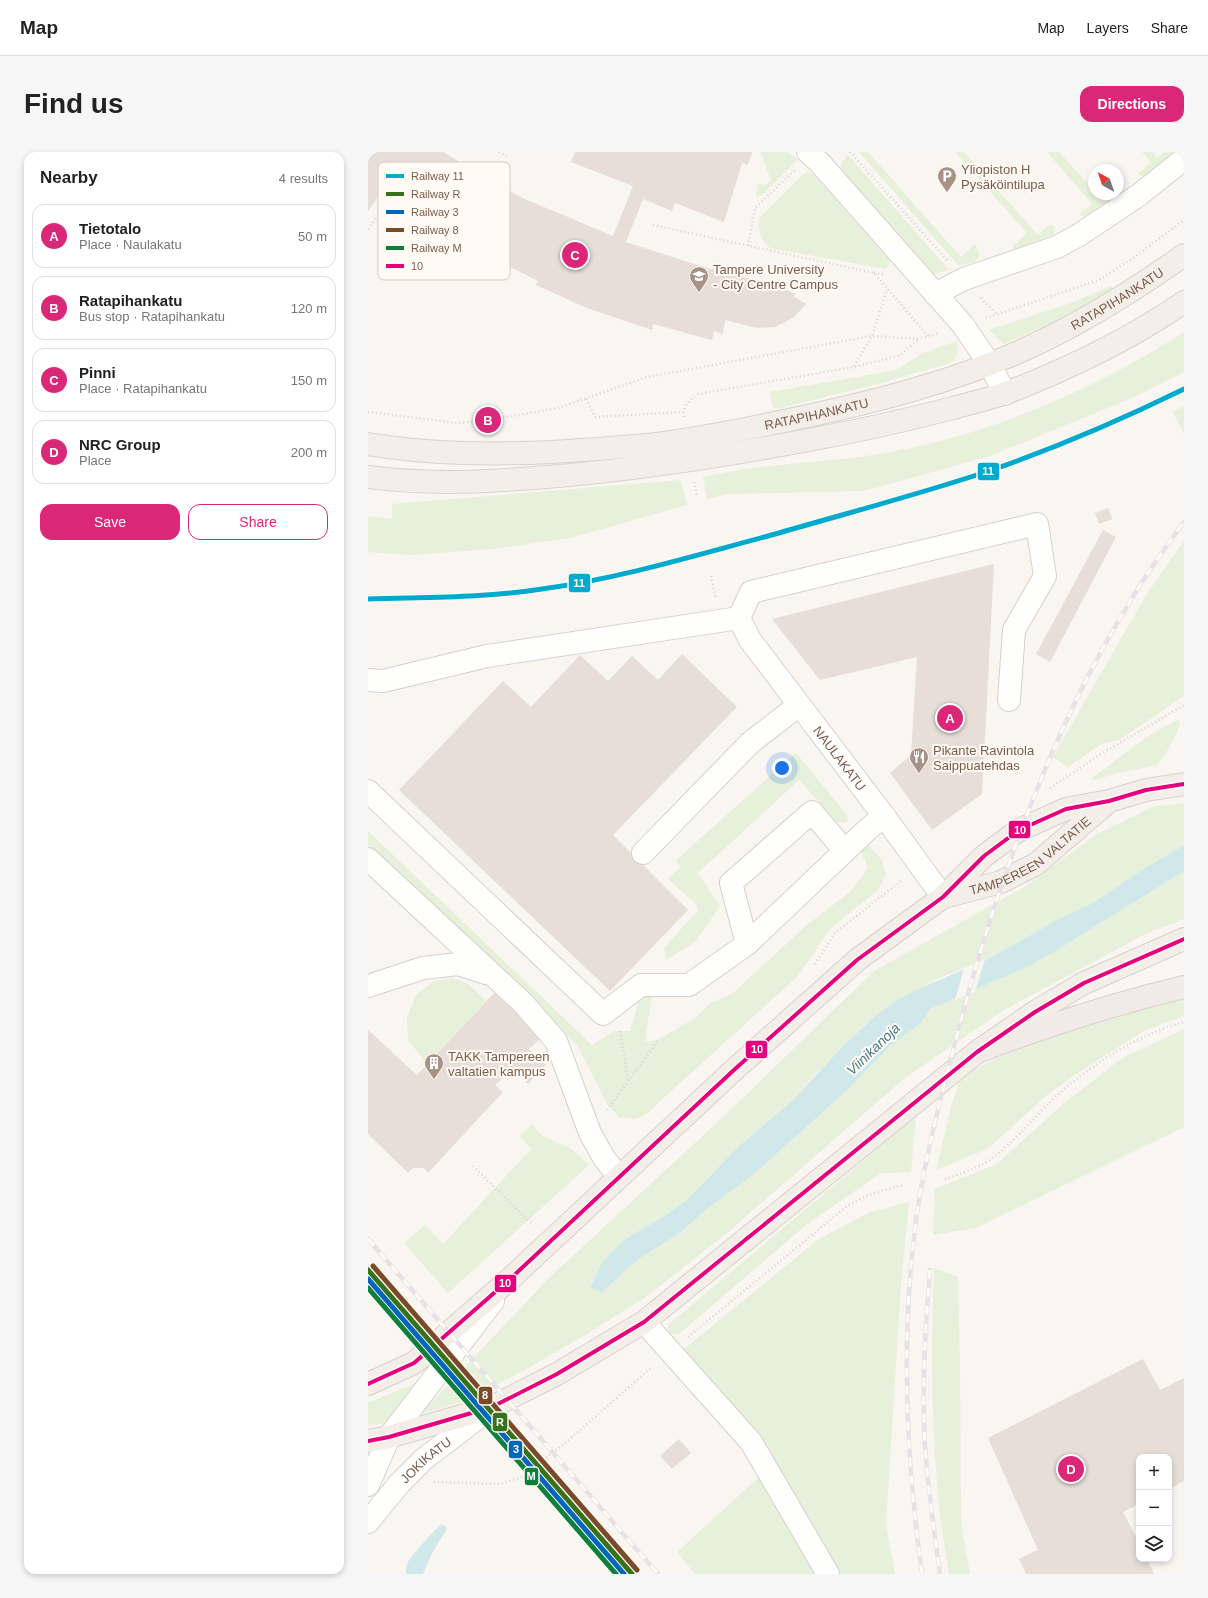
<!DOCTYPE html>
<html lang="en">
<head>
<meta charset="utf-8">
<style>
  :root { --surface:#fff; --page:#f6f6f6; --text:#222; --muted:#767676; --line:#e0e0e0; --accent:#db2777 }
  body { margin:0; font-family:Arial,sans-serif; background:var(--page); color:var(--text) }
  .controls { position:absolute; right:12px; bottom:12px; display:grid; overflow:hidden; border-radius:8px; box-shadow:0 2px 6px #0003 }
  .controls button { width:36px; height:36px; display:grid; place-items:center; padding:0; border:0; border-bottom:1px solid var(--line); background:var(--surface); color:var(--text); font:20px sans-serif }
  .compass { position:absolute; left:720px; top:12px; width:36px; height:36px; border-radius:50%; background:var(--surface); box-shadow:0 2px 6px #0003; rotate:320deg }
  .you { position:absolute; left:414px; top:616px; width:14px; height:14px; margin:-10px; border:3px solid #fff; border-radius:50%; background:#1a73e8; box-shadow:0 0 0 6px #1a73e833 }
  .badge { display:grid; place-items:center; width:26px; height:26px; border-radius:50%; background:var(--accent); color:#fff; font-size:13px; font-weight:700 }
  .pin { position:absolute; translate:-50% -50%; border:2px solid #fff; box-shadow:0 1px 4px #0006 }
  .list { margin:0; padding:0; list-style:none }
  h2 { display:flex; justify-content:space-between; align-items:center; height:52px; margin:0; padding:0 16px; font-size:17px }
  h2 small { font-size:13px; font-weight:400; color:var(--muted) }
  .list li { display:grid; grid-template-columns:26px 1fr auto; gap:12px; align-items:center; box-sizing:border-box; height:64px; margin:0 8px 8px; padding:0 8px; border:1px solid var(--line); border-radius:12px }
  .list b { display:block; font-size:15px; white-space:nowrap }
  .list p { margin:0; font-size:13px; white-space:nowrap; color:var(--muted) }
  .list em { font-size:13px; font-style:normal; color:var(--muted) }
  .actions { display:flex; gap:8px; padding:12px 16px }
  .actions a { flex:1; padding:9px 0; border:1px solid var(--accent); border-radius:12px; text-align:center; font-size:14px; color:var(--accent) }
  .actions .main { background:var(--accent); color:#fff }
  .icon { flex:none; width:22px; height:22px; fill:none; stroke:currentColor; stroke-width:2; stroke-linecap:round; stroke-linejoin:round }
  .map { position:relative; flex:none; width:816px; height:1422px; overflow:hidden; border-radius:12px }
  header { display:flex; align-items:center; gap:24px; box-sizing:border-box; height:56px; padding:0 20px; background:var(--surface); border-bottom:1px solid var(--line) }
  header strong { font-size:19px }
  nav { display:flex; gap:22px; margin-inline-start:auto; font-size:14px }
  .intro { display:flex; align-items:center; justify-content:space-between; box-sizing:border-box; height:96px; padding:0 24px }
  h1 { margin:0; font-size:28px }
  .button { padding:10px 18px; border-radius:12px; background:var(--accent); color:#fff; font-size:14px; font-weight:700 }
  main { display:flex; gap:24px; padding:0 24px }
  aside { flex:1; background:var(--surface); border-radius:12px; box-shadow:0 2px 6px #0003 }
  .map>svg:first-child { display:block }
  .green { fill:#e7f0db }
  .water { fill:#d0e8ea }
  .pier { fill:#f9f5f0 }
  .building { fill:#e6ded7 }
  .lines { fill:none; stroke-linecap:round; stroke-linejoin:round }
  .minor-casing { stroke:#d7d1cb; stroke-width:24 }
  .major-casing { stroke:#dad1cc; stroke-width:24 }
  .highway-casing { stroke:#dad1cc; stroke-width:24 }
  .path { stroke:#dcd5d0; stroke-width:2.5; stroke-dasharray:1 3; stroke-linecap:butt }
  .minor { stroke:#fefefd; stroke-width:22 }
  .major { stroke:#f3eee8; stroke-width:22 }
  .highway { stroke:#f2eae7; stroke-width:22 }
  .rail-casing { stroke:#e6e3e7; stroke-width:4.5 }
  .rail { stroke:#fffaf3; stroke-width:3; stroke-dasharray:9; stroke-linecap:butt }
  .bus-1-casing { stroke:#fffaf3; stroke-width:7 }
  .bus-1 { stroke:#e5007d; stroke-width:4 }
  .rail-1-casing { stroke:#fffaf3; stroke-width:8 }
  .rail-2-casing { stroke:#fffaf3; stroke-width:8 }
  .rail-3-casing { stroke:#fffaf3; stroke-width:8 }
  .rail-4-casing { stroke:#fffaf3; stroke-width:8 }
  .rail-5-casing { stroke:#fffaf3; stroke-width:8 }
  .rail-1 { stroke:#00a9ce; stroke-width:5 }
  .rail-2 { stroke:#357219; stroke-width:5 }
  .rail-3 { stroke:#0065bd; stroke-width:5 }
  .rail-4 { stroke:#7a4b2a; stroke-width:5 }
  .rail-5 { stroke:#0e7f3c; stroke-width:5 }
  .labels { text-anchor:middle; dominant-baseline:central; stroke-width:4; stroke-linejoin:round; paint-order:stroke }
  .poi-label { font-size:13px; fill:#7a5c4d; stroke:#fffaf3; text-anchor:start }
  .street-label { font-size:13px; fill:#7a5c4d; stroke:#fffaf3 }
  .water-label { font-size:14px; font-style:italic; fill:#437c86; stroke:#fffaf3 }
  .key { fill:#fffaf3; stroke:#d7cbc1; stroke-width:1 }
  .key-label { font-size:11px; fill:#7a5c4d }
  .line-badge { stroke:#fffaf3; stroke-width:1.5 }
  .badge-label { font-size:11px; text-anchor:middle; font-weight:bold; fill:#fff }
</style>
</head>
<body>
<header>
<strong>Map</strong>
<nav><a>Map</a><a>Layers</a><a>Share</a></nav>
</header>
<div class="intro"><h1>Find us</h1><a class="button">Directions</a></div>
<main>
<aside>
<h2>Nearby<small>4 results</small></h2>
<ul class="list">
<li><span class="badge">A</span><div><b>Tietotalo</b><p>Place · Naulakatu</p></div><em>50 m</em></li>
<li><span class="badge">B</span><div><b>Ratapihankatu</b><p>Bus stop · Ratapihankatu</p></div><em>120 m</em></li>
<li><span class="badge">C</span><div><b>Pinni</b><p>Place · Ratapihankatu</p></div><em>150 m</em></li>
<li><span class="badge">D</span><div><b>NRC Group</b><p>Place</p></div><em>200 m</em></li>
</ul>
<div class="actions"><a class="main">Save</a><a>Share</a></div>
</aside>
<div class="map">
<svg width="816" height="1422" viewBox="0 0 816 1422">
  <rect width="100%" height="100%" fill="#f9f5f0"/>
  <path class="green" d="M393 0H420L430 7 394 43 388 45 390 32 397 33 403 29Z
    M491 0H500L593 105 607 92 611 100V105L606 110 591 114Z
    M587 0H596L670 83 681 73H684L687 76 686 82 652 98 646 97 645 94 659 81Z
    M679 0H691L726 39V42L730 44 749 42V45L718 64H713L712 62 724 52Z
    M774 0H784L789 6 795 0H805L804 3 779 24H773L770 22 783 10Z
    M480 3 581 118 567 122 564 121 474 19 473 12Z
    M440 20 445 22 522 109 518 117 402 96C392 87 389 78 392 65L435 22Z
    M743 134 745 137 693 167 636 192 621 178 700 152Z
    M816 180V220L764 246 622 304 496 339 359 342 339 347 335 325C351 322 367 318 383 316 424 311 465 309 506 303 617 285 723 240 816 180Z
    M589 189C591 199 589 204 583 211L502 234 412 256H405L402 240 524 219 532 216 555 201Z
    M816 254V282L805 260Z
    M313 328 319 353 202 386 124 397 42 403 0 400V364L24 367V352Z
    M816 389V544L751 588 733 592 700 615 685 605 778 443Z
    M810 568 812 572 806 587 795 606 787 614 749 621 724 629 725 625C752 606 779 581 810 568Z
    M428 601 479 663 480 670 474 671 469 670 431 628 330 721 352 754 327 790 298 808 296 796 330 758 327 751 300 727 312 715 308 708Z
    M816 651V693L775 717 725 751 697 764 669 781 618 808 571 826 528 849 497 873 448 922 424 949 371 994 319 1048 295 1065 260 1085 243 1100 233 1112 222 1133 234 1141 259 1117 275 1104 312 1081 339 1057 385 1023 477 940 521 895 553 871 562 857 568 853 661 814 686 800 816 719V767L779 781 636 858 538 925 359 1081 278 1145 217 1183 155 1219 97 1249 52 1262 182 1125 354 966 506 819 658 734 727 683 784 655Z
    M0 679 224 893 246 879H262L273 842 284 841 277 890 291 887 327 866 341 852 365 841 440 772 482 740 500 716 493 698 500 692 514 708 518 723 510 738 463 776 430 824 277 963 266 967 251 965 239 952 209 893 0 693Z
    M84 826 100 832 118 849 59 912 40 888 39 866 48 843 66 829Z
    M816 844V864L778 878 720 914 680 942 621 996 568 1018 584 951 593 924 646 897 726 870Z
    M816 877V975L608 1076 565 1083 567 1037 629 1012 696 951 756 905Z
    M548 964 543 1020 513 1021 438 1073 310 1183 301 1181 300 1173Z
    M164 972 175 984 204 997 221 1013 80 1141 36 1091 57 1073 75 1092 163 997 152 984Z
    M541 1050 533 1133 518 1373 527 1422H327L309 1400 403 1314 383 1281 316 1197 451 1087 502 1060Z
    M566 1116 590 1125 592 1215 593 1371 602 1422H581C577 1396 572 1370 570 1344 563 1268 563 1192 566 1116Z
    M46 1232 21 1269 14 1272 0 1273V1251Z"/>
  <path class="water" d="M816 693V719L686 800 661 814 562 857 553 871 521 895 477 940 385 1023 339 1057 312 1081 275 1104 259 1117 234 1141 222 1135 233 1112 243 1100 260 1085 295 1065 319 1048 371 994 424 949 477 892 511 861 528 849 548 838 618 808 697 764 725 751 775 717Z
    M74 1372 78 1375V1378L63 1403 55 1422H38C38 1418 38 1414 40 1410 43 1404 70 1374 74 1372Z"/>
  <path class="pier" d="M617 807 607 840 587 848 596 816Z"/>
  <path class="building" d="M0 0H75L152 45 245 84 265 34 203 10 207 0H384L380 13 374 11 356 70 307 51 304 59 275 47 258 90 332 114 408 134 428 142 425 144 438 152 426 165 407 175 389 176 357 168 355 182 346 179 344 188 285 172 284 178 219 156 168 133 170 129 95 91 27 51 32 45 17 35 0 59Z
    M740 356 744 367 731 372 727 361Z
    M735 378 748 385 682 510 668 502Z
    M626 412 614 642 564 678 522 621 543 603 549 505 452 528 404 467Z
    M314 502 369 555 245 683 320 758 242 839 31 638 135 529 163 555 212 503 240 529 264 504 290 528Z
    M127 840 173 886 161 897 178 913 160 932 144 917 127 933 135 940 60 1021 56 1016H45L40 1021 0 982V878L49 923Z
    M775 1207 792 1238 816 1226V1329L801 1337V1305H771V1352L755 1360 771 1391V1407H779L786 1422H658L651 1407 670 1398 620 1286Z
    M311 1287 323 1301 304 1317 292 1304Z"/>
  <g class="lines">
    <g class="minor-casing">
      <g id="minor">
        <path d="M440 0 452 11 595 173 622 213 637 242"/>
        <path d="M567 142 596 127 689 95 711 83 771 43 816 7"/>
        <path d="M371 466 383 440 669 372 677 424 646 478 641 548"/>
        <path id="s1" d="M371 466 382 488 516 664 575 745"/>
        <path d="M0 528 15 529 119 504 371 466"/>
        <path d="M0 639 235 862 273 833H321L379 792 500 677 516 664"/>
        <path d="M275 701 382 591 431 553"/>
        <path d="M0 707 155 851 188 889 222 981 236 1006 251 1025"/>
        <path d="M379 792 363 731 444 660 477 699"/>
        <path d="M0 834 55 816 90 812 118 821"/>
        <path d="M276 1170 383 1290 460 1422"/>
        <path d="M0 1333 21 1285 125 1149"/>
        <path id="s2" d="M0 1370 31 1332 56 1307 123 1256"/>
      </g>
    </g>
    <g class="major-casing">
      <g id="major">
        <path id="s3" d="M0 292C61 302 122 303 184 300 216 298 247 296 279 293 331 287 384 276 435 265 509 249 584 230 653 199 711 173 764 140 816 103"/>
        <path d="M0 325C59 333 120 330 178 325 265 318 350 305 435 289 486 280 535 269 585 256 602 251 621 247 638 241 700 217 761 188 816 150"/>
        <path id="s4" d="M576 745 633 730 668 712 740 650"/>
        <path d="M0 1232 46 1211 142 1127 367 917 489 808 575 745 616 704 651 678 698 657 741 649 778 638 816 632"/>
        <path d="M0 1289 21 1285 124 1255 189 1222 276 1170 609 900 667 860 716 831 816 787"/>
      </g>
    </g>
    <g class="highway-casing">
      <path id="highway" d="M609 900C677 874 745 852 816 835"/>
    </g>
    <path class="path" d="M131 0 139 5
      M482 0 579 108
      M285 73 506 121 561 185
      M0 77 24 46
      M380 94 387 56 427 18
      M506 121 518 123
      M613 146 629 162
      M618 166 731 128 765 106 816 68
      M486 214 504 184 519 137
      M218 247 227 265 315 260
      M0 260 89 271 116 269 190 256 279 225 504 184 551 187 571 181
      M316 265C314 254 322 248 330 242L486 215 522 206 532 203 550 188
      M326 330 329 344
      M343 424 348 446
      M682 636 733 602 816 553
      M447 812 467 781 533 729
      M252 879 260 929
      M239 958 291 887
      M105 1014 165 1073
      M577 1027C592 1022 608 1017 622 1008 645 991 663 969 683 949 719 915 768 883 816 870
      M320 1185 478 1055 500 1043 534 1033
      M66 1330 132 1332 152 1326 197 1291 284 1215"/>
    <use href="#minor" class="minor"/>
    <use href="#major" class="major"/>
    <use href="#highway" class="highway"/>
    <g class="rail-casing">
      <path id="rail" d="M0 1087 290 1422
        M562 1118C557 1180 553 1244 558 1307 561 1345 567 1384 572 1422
        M554 1422C539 1313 533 1204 545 1094 552 1023 570 956 588 887 626 741 681 582 760 453 777 424 796 397 816 370"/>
    </g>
    <use href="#rail" class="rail"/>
    <g class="bus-1-casing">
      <path id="bus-1" d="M0 1232 46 1211 142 1127 367 917 489 808 575 745 616 704 651 678 698 657 741 649 778 638 816 632
        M0 1289 21 1285 124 1255 189 1222 276 1170 609 900 667 860 716 831 816 787"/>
    </g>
    <use href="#bus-1" class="bus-1"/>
    <g class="rail-1-casing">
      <path id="rail-1" d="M0 447C59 445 116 446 174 437 255 426 332 402 411 381 483 360 556 341 627 317 692 294 755 267 816 237"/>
    </g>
    <g class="rail-2-casing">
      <path id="rail-2" d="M0 1118 264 1422"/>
    </g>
    <g class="rail-3-casing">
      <path id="rail-3" d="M0 1127 256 1422"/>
    </g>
    <g class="rail-4-casing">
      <path id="rail-4" d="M5 1114 269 1418"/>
    </g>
    <g class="rail-5-casing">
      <path id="rail-5" d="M0 1136 248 1422"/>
    </g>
    <use href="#rail-1" class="rail-1"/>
    <use href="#rail-2" class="rail-2"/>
    <use href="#rail-3" class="rail-3"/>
    <use href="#rail-4" class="rail-4"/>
    <use href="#rail-5" class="rail-5"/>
  </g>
  <defs>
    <g id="parking-pin" transform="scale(1)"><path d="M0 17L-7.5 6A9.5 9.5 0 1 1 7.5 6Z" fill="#a69286" stroke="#fffaf3"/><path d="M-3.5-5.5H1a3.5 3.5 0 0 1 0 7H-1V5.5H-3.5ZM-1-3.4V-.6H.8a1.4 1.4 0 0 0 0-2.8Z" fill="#fff"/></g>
    <g id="university-pin" transform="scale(1)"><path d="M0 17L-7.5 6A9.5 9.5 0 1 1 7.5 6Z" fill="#a69286" stroke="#fffaf3"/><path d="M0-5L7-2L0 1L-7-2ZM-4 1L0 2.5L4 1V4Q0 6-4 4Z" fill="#fff"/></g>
    <g id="restaurant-pin" transform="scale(1)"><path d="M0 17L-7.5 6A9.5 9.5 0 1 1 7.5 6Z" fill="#a69286" stroke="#fffaf3"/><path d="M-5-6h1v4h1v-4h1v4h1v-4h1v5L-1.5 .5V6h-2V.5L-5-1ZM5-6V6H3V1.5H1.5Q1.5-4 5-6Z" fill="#fff"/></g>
    <g id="building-pin" transform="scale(1)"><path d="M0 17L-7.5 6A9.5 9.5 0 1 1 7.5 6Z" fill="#a69286" stroke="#fffaf3"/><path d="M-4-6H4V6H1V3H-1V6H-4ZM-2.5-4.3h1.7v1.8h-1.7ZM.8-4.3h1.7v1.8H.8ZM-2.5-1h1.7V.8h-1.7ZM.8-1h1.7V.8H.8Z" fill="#fff"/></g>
  </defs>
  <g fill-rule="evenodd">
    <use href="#parking-pin" x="579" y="24"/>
    <use href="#university-pin" x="331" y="124"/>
    <use href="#restaurant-pin" x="551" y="605"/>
    <use href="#building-pin" x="66" y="911"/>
  </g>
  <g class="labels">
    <g class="poi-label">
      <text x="593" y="17">Yliopiston H<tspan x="593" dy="15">Pysäköintilupa</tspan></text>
      <text x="345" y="117">Tampere University<tspan x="345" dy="15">- City Centre Campus</tspan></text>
      <text x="565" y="598">Pikante Ravintola<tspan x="565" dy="15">Saippuatehdas</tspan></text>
      <text x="80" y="904">TAKK Tampereen<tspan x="80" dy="15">valtatien kampus</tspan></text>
    </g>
    <g class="street-label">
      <text stroke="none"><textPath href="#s3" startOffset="776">RATAPIHANKATU</textPath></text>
      <text stroke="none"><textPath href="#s3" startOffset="452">RATAPIHANKATU</textPath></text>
      <text stroke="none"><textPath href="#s1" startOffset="173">NAULAKATU</textPath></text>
      <text stroke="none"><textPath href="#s4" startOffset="97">TAMPEREEN VALTATIE</textPath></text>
      <text stroke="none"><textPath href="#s2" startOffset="85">JOKIKATU</textPath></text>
    </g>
    <g class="water-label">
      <text transform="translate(505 897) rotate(-44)">Viinikanoja</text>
    </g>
  </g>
  <rect x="10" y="10" width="132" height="118" rx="6" class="key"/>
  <rect x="18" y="22" width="18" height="4" fill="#00a9ce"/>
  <rect x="18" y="40" width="18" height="4" fill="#357219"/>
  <rect x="18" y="58" width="18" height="4" fill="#0065bd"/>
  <rect x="18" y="76" width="18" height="4" fill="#7a4b2a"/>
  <rect x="18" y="94" width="18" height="4" fill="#0e7f3c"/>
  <rect x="18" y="112" width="18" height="4" fill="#e5007d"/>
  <g class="key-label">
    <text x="43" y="28">Railway 11</text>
    <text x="43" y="46">Railway R</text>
    <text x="43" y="64">Railway 3</text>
    <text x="43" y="82">Railway 8</text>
    <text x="43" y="100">Railway M</text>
    <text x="43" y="118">10</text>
  </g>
  <g class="line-badge">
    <rect x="609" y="310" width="23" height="19" rx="4" fill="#00a9ce"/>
    <rect x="200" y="421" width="23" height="20" rx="4" fill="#00a9ce"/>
    <rect x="640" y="668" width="23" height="19" rx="4" fill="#e5007d"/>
    <rect x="377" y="888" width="23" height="19" rx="4" fill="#e5007d"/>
    <rect x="126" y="1122" width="23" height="19" rx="4" fill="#e5007d"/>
    <rect x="110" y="1234" width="15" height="19" rx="4" fill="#7a4b2a"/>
    <rect x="124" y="1260" width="16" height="20" rx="4" fill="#357219"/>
    <rect x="140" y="1288" width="15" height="19" rx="4" fill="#0065bd"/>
    <rect x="156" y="1315" width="15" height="19" rx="4" fill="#0e7f3c"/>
  </g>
  <g class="badge-label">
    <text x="620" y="323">11</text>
    <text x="211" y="435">11</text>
    <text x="652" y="682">10</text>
    <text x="389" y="901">10</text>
    <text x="137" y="1135">10</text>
    <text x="117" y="1247">8</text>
    <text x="132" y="1274">R</text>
    <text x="148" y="1301">3</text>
    <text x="163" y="1328">M</text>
  </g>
</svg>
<div class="controls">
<button>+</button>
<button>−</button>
<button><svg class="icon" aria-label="layers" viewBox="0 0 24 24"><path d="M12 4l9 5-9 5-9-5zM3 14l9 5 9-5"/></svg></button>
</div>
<svg class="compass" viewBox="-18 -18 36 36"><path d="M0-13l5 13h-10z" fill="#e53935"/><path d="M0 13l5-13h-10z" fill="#767676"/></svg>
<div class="you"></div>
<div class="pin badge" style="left:582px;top:566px">A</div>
<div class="pin badge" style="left:120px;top:268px">B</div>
<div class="pin badge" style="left:207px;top:103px">C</div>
<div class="pin badge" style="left:703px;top:1317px">D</div>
</div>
</main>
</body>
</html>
